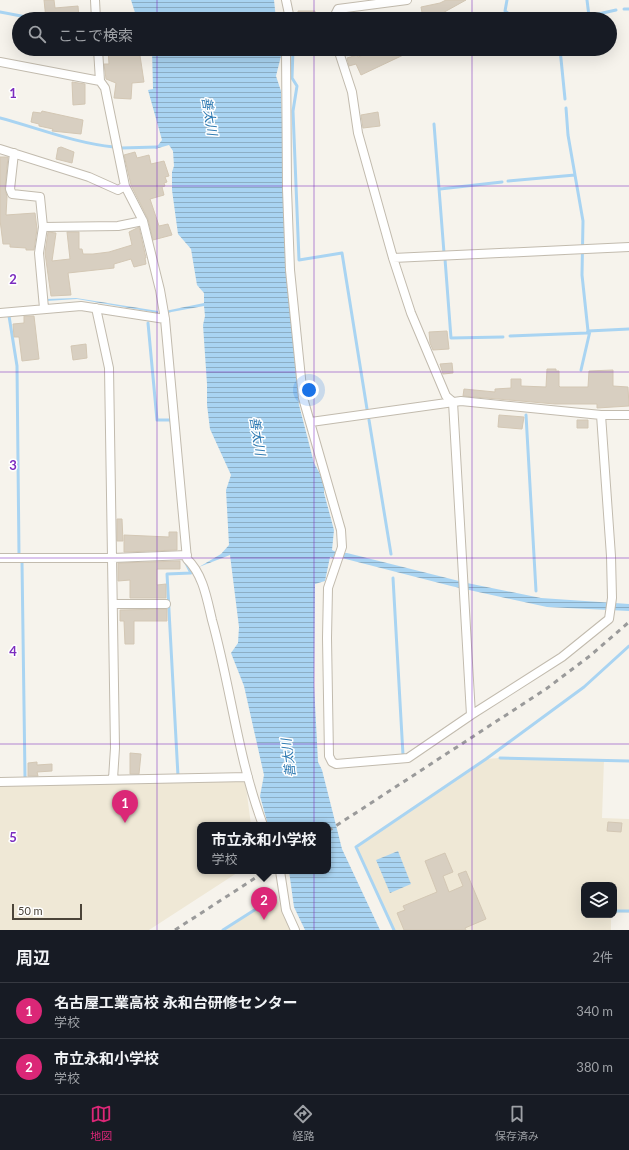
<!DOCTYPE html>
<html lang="ja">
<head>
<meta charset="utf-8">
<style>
  :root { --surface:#171b24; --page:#242831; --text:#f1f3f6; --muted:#9ea1a6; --line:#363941; --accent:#db2777 }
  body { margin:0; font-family:Lato,"Noto Sans JP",sans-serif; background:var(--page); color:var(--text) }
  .controls { position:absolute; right:12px; bottom:12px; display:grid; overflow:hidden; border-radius:8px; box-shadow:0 4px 16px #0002 }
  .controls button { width:36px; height:36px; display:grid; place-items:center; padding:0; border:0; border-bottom:1px solid var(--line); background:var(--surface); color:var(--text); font:20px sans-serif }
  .scale { position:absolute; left:12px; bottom:10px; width:70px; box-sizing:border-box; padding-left:4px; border:2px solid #4b4439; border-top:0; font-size:11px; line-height:14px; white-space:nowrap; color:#4b4439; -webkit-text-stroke:3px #fff; paint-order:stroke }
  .you { position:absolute; left:309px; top:390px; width:14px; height:14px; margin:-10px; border:3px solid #fff; border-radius:50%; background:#1a73e8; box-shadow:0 0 0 6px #1a73e833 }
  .badge { display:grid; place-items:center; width:26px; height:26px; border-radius:50%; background:var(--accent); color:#fff; font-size:13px; font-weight:700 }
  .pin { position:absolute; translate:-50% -33px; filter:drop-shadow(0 1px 2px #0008) }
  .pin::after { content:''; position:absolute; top:21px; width:14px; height:12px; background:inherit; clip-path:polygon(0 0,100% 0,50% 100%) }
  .popup { position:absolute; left:197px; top:822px; width:134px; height:52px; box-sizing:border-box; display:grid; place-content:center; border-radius:8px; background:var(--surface); filter:drop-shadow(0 1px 3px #0005); font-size:13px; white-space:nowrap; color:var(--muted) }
  .popup b { font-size:15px; color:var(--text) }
  .popup::after { content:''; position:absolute; left:50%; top:100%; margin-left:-8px; border:8px solid transparent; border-top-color:var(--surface) }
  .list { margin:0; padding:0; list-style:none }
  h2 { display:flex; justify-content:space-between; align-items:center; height:52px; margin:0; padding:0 16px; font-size:17px }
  h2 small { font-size:13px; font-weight:400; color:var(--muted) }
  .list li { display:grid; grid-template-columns:26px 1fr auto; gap:12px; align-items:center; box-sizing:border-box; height:56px; padding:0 16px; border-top:1px solid var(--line) }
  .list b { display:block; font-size:15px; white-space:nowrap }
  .list p { margin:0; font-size:13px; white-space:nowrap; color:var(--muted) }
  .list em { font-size:13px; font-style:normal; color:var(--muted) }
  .icon { flex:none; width:22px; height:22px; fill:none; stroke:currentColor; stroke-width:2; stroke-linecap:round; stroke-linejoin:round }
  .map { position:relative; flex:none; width:629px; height:930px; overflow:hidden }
  .search { position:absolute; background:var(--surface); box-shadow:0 4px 16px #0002; left:12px; right:12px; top:12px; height:44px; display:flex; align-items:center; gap:10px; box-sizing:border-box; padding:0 14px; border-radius:22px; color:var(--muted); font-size:15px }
  .sheet { height:164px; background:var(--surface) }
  nav { display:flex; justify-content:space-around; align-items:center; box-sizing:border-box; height:56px; border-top:1px solid var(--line); background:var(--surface); font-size:11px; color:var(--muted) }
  nav a { display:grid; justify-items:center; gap:2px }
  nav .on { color:var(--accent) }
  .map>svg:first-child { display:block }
  .education { fill:#efe8d6 }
  .water { fill:url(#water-rules) }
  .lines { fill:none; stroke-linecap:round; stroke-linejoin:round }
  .stream { stroke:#a9d4f2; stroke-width:3 }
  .building { fill:#d8cfc1; stroke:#d3c7b4 }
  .street-casing { stroke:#c2bbae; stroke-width:10 }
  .street { stroke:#fff; stroke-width:8 }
  .rail { stroke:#9a9a9a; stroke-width:3; stroke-dasharray:5 5; stroke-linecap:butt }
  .grid { fill:none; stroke:#7b2cbf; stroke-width:1; stroke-opacity:0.55 }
  .labels { text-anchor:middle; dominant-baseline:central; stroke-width:3; stroke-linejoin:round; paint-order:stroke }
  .water-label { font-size:13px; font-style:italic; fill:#2e7ab2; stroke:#fff }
  .grid-label { font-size:13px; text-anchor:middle; font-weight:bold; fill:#7b2cbf; stroke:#fff; stroke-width:3; stroke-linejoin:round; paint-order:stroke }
</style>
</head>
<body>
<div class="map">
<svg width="629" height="930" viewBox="0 0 629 930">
  <defs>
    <pattern id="water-rules" width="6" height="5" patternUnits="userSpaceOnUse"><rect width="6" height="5" fill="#a9d4f2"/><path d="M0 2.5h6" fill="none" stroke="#8caec5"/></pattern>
  </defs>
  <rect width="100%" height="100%" fill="#f6f3ec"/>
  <path class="education" d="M499 758 604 759 602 818 629 819V913L614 912V885H584V915H611V930H394L356 847 486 759Z
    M245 779 251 825H200V871H240L149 930H0V785Z
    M275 897 284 910 293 930H223Z"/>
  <path class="water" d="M274 0 276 19H137L131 0Z
    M152 49H280L281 56 276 76 281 91 287 278 299 405 314 463 324 481V493L334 530 332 550 338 553H347L467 583 541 598 629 604V611L547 607 451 586 334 556 333 558 330 557 325 581 315 584 314 685 318 762 322 770 342 849 380 930H305L294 907 289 871H328V825H268L260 796 264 775 244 686 231 653 238 643 239 627 230 555 199 567 221 554 229 545 226 490 231 475 210 429 207 405V384L203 325 205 316 204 306 166 313 165 311 204 303V293L197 285 191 249 178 234 172 190V172L174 166 173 151 169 145 155 149 162 140 148 90 153 89Z
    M76 298 158 311V313L77 299 46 301V299Z
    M398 851 411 884 390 893 376 860Z"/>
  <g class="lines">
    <path class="stream" d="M507 0 505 11 516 19
      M587 0 589 16
      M624 9H629
      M0 12 37 19
      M576 19 616 10
      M293 49 292 78 297 86 293 111 299 260 342 253 367 409
      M560 49 565 99
      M566 108 568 135 583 221 582 275 588 331
      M0 118C38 128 74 143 114 147
      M434 124 444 253
      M121 148 157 147
      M508 181 575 175
      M440 189 502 182
      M445 259 451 338 503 337
      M9 316 17 366 19 555
      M148 323 157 420H171V422
      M510 336 587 333 588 331 629 329
      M581 370 590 331
      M526 415 536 591
      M369 420 391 554
      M22 562 25 777
      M393 578 403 755
      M500 758 629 761
      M178 776 167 574 191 573 186 563
      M614 911H629
      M223 930 275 897
      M394 930 356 847 486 759 584 687 629 646"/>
  </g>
  <path class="building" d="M44 0H54L55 8 78 6 79 19H46Z
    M446 0H466L439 15 423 18 421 7 440 3Z
    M298 11H315V19H298Z
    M108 49H139L144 82 132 83 131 99 114 98 116 83 106 79 104 64H109Z
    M378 49H416L361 75 356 64 349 66 347 58 357 55 358 57Z
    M72 82 85 84V104L73 105Z
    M42 111 83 120 81 134 52 131 53 129 39 126V124L31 122 33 112 41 113Z
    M378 112 380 126 363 128 361 115Z
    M61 147 74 152 72 163 56 159 58 148Z
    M135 152 137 158 149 155 151 164 164 161 169 176 165 177 167 182 164 183 165 186 162 187 164 195 150 199 159 226 168 224 172 235 153 240 148 219 131 185 124 155Z
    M0 157H8L5 188 7 197 6 215 35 213 37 229 34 250H26V248L10 247V244H3L0 220Z
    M139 227 146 258H145L146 264 134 267 131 259 114 264V268L68 273 71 295 51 296 45 253 48 232 56 233 52 261 70 259 67 232H79V249H82L83 254H93L109 252 132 245 129 232Z
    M24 316H34L39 359 22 361 19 337H14L13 324 24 323Z
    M447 331 449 349 433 350 430 343 429 332Z
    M86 344 87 358 73 360 71 346Z
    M452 363 453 373 443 374 440 364Z
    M547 369H556V371H559V386L560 387H588L589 371 613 370V386L628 387 629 406 597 408V404H555L463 396 464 389 495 392V389L511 388V379H521V386L546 387Z
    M499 415 524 417 522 429 498 427Z
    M577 420H588V428H577Z
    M117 519H122L123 541H117Z
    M169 532H177V550L124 552V535L169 537Z
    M180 561V569H157V585L166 584V598H130V580L118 581V563Z
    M167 609V621H134V644H125L124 621H120V610Z
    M130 753 141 754 139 774H130Z
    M37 762V765L52 764V771L37 772 38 776H28V763Z
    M608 822 622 823 621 832 607 831Z
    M445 853 453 872 443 876 449 892 463 886 458 874 466 871 486 919 465 928 466 930H404L397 913 405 910 403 906 437 892 425 861Z"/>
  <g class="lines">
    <g class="street-casing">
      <path id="street" d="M95 0 96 19
        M286 0 290 19
        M333 19 338 9 407 0
        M98 49 100 81 105 88 125 186 143 221 160 290 165 319 187 559C203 574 207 599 212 620 231 688 238 759 263 825
        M286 49 287 189 290 270 303 398 341 530 342 547 328 588 327 638 329 756 332 762 336 764 408 758 471 715 453 402 446 396 411 313 393 258 358 133 352 92 338 49
        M0 62 100 81
        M0 149 89 177 118 190 125 186
        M14 153 10 189 12 194 40 197 43 227 39 253 44 308
        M43 227 118 226 143 221
        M393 258 629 247
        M96 308 109 368 115 748 113 779
        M0 313 81 306 165 319
        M311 422 461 401 601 415H629
        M0 558H113L187 555
        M113 604H166
        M471 715 562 657 609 619 612 598 611 556 601 415
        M0 782 248 777
        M280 871 286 910 295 930"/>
    </g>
    <use href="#street" class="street"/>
    <path class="rail" d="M328 831 546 689 591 655 629 622
      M175 930 266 871"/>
  </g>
  <path class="grid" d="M157 0V19M314 0V19M472 0V19M157 49V930M314 49V930M472 49V930M0 186H629M0 372H629M0 558H629M0 744H629"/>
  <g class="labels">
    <g class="water-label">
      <text transform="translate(210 116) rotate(81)">善太川</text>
      <text transform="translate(258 436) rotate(81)">善太川</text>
      <text transform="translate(288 758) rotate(-97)">善太川</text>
    </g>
  </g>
  <g class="grid-label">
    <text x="13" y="98">1</text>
    <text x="13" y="284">2</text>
    <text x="13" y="470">3</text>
    <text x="13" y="656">4</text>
    <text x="13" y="842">5</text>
  </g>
</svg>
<div class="controls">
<button><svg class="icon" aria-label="layers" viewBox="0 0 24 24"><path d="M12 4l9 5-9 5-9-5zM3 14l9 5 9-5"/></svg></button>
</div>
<div class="scale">50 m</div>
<div class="you"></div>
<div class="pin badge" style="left:125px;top:823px">1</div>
<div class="pin badge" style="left:264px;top:920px">2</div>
<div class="popup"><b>市立永和小学校</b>学校</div>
<div class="search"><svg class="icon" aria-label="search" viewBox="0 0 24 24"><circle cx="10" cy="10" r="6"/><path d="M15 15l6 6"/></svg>ここで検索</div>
</div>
<section class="sheet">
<h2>周辺<small>2件</small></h2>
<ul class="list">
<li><span class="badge">1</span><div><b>名古屋工業高校 永和台研修センター</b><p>学校</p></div><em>340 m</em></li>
<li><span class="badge">2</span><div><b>市立永和小学校</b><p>学校</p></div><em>380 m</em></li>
</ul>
</section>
<nav>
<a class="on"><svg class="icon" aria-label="map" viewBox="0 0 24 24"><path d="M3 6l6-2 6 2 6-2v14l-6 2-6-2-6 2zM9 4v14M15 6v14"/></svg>地図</a>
<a><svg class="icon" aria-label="directions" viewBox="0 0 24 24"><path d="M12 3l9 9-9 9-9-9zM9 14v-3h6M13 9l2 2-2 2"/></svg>経路</a>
<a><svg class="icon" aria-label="saved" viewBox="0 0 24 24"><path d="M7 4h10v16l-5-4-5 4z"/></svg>保存済み</a>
</nav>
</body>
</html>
